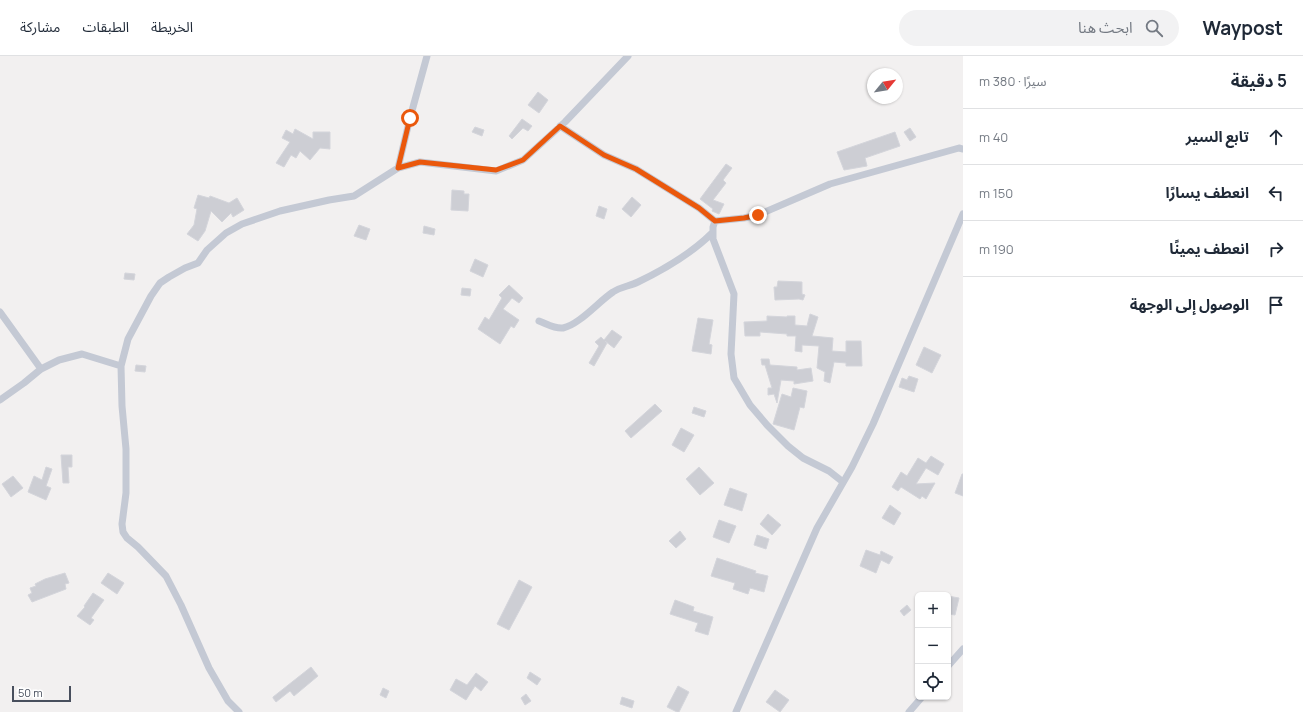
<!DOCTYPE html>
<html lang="ar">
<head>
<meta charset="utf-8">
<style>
  :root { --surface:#fff; --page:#f2f2f3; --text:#1f2937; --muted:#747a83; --line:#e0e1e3 }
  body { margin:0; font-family:Manrope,"Noto Sans Arabic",sans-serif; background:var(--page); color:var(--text); direction:rtl }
  .controls { position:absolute; right:12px; bottom:12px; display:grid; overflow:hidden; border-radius:6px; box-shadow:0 1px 3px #0004 }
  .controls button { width:36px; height:36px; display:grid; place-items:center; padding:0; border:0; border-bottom:1px solid var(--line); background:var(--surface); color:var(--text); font:20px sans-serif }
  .compass { position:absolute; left:867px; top:12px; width:36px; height:36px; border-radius:50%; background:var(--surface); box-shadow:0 1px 3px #0004; rotate:60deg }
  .scale { position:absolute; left:12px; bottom:10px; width:59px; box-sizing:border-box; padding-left:4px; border:2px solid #484f5d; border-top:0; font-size:11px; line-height:14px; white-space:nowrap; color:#484f5d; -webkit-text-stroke:3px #fff; paint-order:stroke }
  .stop { position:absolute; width:12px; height:12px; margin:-9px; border:3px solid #ea580c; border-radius:50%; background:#fff }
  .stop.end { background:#ea580c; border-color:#fff; box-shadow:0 1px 4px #0008 }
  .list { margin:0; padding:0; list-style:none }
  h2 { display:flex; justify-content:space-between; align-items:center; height:52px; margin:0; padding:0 16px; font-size:17px }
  h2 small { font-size:13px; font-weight:400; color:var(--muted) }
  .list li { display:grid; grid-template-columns:26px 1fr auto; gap:12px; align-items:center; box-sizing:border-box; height:56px; padding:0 16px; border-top:1px solid var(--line) }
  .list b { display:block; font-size:15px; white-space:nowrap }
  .list em { font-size:13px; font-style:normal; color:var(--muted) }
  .icon { flex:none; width:22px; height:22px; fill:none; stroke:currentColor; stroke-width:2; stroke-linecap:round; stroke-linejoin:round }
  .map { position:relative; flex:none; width:963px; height:656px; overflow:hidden; direction:ltr }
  header { display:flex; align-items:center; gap:24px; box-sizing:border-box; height:56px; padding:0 20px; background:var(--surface); border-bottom:1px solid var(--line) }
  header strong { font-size:19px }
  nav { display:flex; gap:22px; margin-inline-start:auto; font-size:14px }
  .search { width:280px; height:36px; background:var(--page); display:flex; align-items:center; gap:10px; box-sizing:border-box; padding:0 14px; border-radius:22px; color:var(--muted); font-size:15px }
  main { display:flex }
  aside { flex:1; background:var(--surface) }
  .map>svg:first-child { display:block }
  .building { fill:#cdced4; stroke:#d4d5db }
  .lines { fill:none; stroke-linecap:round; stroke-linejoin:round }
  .street { stroke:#c4c9d4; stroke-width:7 }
  .route { stroke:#ea580c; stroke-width:5 }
</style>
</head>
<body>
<header>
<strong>Waypost</strong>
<div class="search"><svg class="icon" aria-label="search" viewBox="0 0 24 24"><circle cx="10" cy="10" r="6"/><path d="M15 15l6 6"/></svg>ابحث هنا</div>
<nav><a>الخريطة</a><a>الطبقات</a><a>مشاركة</a></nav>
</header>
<main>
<aside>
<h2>5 دقيقة<small>سيرًا · 380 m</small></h2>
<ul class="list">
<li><svg class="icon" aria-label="ahead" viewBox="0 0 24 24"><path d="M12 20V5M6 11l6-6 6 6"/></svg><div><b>تابع السير</b></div><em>40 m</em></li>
<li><svg class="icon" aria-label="left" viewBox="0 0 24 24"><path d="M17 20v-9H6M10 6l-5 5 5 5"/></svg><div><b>انعطف يسارًا</b></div><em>150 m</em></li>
<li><svg class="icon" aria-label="right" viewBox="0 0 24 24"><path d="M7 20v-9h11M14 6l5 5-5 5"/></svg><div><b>انعطف يمينًا</b></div><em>190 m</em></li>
<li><svg class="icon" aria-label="arrive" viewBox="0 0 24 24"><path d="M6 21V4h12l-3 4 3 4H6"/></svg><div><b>الوصول إلى الوجهة</b></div></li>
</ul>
</aside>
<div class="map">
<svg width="963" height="656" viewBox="0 0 963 656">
  <rect width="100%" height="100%" fill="#f2f0f0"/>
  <path class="building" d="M538 36 548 44 539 57 528 49Z
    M522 63 532 70 528 75 523 72 512 83 509 80Z
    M475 71 484 74 482 80 472 76Z
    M910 72 916 81 910 85 904 76Z
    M295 73 313 83V76H330V93L320 92 310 104 300 95 296 102 291 99 284 111 276 107 290 86 282 82 286 74 293 78Z
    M895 76 900 90 865 102 867 110 844 114 837 96Z
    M726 108 732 112 723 124 726 127 713 144 724 148 719 158 712 155 713 153 700 143Z
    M452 134 464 135V138H469L468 155 451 154Z
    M198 139 209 142 210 140 229 147 237 142 244 154 233 161 231 157 222 166 211 155 205 175 198 185 187 178 194 169 197 153 194 152Z
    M632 141 641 149 631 161 622 153Z
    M599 150 607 153 604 163 596 160Z
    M359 169 370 173 366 184 354 180Z
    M424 170 435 173 434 179 423 177Z
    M475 203 488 209 483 221 470 215Z
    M125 217 135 218 134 224 124 223Z
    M778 225 802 226V238L805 239 803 244 799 243 775 244 774 231H777Z
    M509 229 523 242 519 247 512 242 503 253 519 264 514 272 511 270 500 288 478 273 485 261 489 264 502 242 499 239Z
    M462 232 471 233 470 240 461 239Z
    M810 258 818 261 812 280 833 282 832 295 846 296V285H861L862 310H846V307L834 306 830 327 824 325 825 316 817 312 819 290 802 289V296L795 295 796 280H787V278L760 276V280H745L744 266 767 265V260L787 261V260H795V269L807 270Z
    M698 262 713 264 709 288 712 289 711 298 692 295Z
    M612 274 622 281 614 292 605 285 607 287 594 310 589 307 599 290 595 286 601 281 604 284Z
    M924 291 941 299 932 317 916 309Z
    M761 303H769L770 309 797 311V314L811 312 813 325 794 328V325L781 324 777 347 774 338 768 339V332H772L765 309H762Z
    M136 309 146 310 145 316 135 315Z
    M909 320 918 323 914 336 899 331 902 322 907 324Z
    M793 332 807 335 804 352 800 351 794 374 773 368 782 338 791 341Z
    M655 348 662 355 631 382 625 375Z
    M694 351 706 355 704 361 692 357Z
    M681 372 694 379 684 396 672 389Z
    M61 399H72V411H68L69 427H63Z
    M931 400 944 408 938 419 926 412 916 428 935 427 926 443 922 440 920 443 901 431 898 435 892 431 901 416 907 420 918 402 926 407Z
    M46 411 52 413 46 430 51 432 46 444 28 436 34 420 42 424Z
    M699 411 714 427 700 439 686 423Z
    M962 418H963V440L955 437Z
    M13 420 23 432 11 441 2 428Z
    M730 432 747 438 742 455 724 449Z
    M890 449 901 457 894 469 882 462Z
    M768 458 781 469 772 479 760 468Z
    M719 464 736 470 729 487 713 481Z
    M680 475 686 483 676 492 669 485Z
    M757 479 769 483 766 493 754 489Z
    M866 494 880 499 881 495 893 501 889 508 881 504 876 517 860 510Z
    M717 502 756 515 755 517 768 520 764 536 750 532 748 538 733 533 735 527 711 520Z
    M65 517 69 527 65 528 66 533 32 546 28 539 32 537 30 532 36 530 35 528 45 523Z
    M108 517 124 527 117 538 101 527Z
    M519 524 532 531 509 574 497 568Z
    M93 537 104 544 91 562 94 564 90 569 77 560 85 551 84 550Z
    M948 540 959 542 955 559 948 558Z
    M675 544 694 551 693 555 713 561 708 579 695 575 698 567 670 558Z
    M907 549 911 554 904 560 900 555Z
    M311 611 318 620 294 640 290 635 276 646 273 642V641Z
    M530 616 541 623 537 629 527 622Z
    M476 617 488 626 481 635 475 630 466 644 450 634 456 623 467 629Z
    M678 630 689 636 679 656H677L667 651Z
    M383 632 389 635 386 642 380 639Z
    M775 634 789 644 780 656 766 646Z
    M526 638 531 645 525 649 521 642Z
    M622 641 634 645 632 652 620 648Z"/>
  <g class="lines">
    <path class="street" d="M560 70 604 99 636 113 699 152 715 165 713 171V183L734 238 731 298 734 322 750 349 767 369 788 390 803 402 829 415 843 426
      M398 112 410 62 427 0
      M715 165 744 162 758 159 830 128 959 92 963 93
      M0 256 41 313
      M539 265C547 268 555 273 563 272 580 268 598 246 613 236 620 231 630 230 638 226 665 213 691 198 712 177
      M0 344 24 327 41 313 59 304 82 298 121 310
      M948 610 963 593
      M239 656 228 645 209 612 181 549 166 520 138 491 127 482 123 476 122 468 126 437V393L122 350 121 310 128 283 151 240 160 227 169 221 185 212 198 207 207 194 226 177 242 168 280 155 329 144 354 140 398 112 420 106 496 115 523 104 565 66 628 0
      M736 656 817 472 852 411 873 368 963 158
      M909 656 922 641"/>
  </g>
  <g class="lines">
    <path class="route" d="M410 62 398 112 420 106 496 114 523 104 560 70 604 99 636 113 699 152 715 165 744 162 758 159"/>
  </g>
</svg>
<div class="controls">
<button>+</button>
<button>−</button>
<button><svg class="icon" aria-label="locate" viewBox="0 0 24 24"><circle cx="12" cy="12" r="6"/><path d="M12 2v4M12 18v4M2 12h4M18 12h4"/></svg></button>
</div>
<svg class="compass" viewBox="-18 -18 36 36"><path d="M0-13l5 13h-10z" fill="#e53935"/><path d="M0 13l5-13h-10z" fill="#747a83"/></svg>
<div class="scale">50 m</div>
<div class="stop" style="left:410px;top:62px"></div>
<div class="stop end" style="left:758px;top:159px"></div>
</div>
</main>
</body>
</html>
